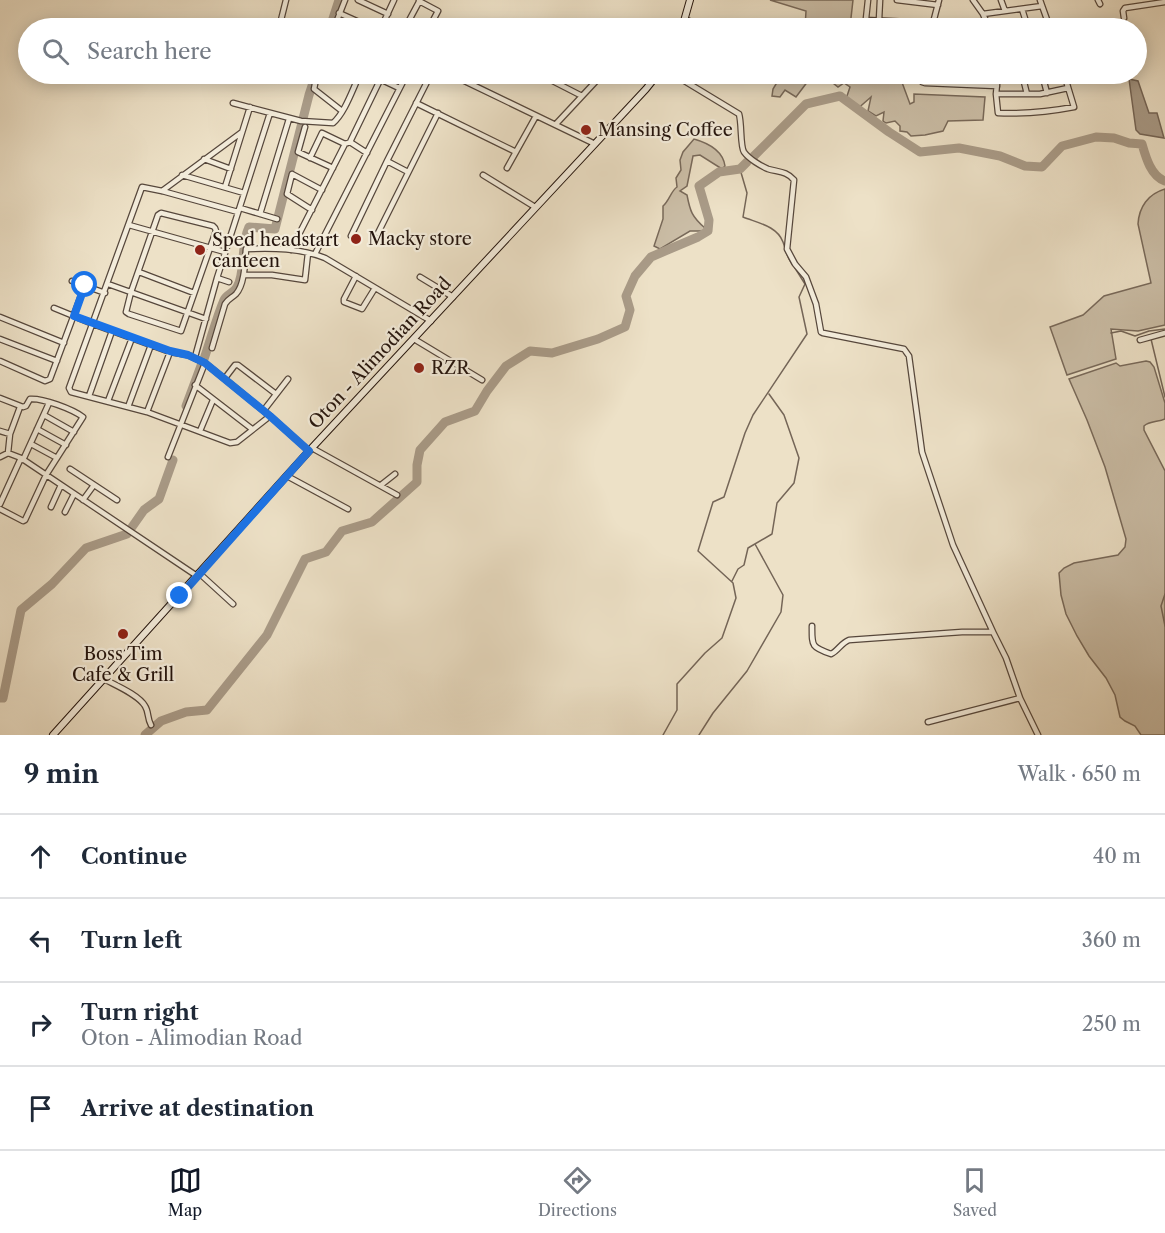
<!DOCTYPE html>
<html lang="en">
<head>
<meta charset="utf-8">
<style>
  :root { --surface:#fff; --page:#f6f6f7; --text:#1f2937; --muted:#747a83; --line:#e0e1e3; --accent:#111827 }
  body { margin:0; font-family:"Libre Caslon Text",serif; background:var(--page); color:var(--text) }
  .stop { position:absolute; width:18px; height:18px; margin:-14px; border:4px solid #1a73e8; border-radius:50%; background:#fff }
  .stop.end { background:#1a73e8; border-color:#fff; box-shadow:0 2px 6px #0008 }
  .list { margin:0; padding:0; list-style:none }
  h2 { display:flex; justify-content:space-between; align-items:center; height:78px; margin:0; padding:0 24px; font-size:26px }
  h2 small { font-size:20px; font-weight:400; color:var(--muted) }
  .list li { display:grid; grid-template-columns:39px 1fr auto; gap:18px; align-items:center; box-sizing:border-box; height:84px; padding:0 24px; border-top:2px solid var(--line) }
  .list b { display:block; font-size:22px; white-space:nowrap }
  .list p { margin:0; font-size:20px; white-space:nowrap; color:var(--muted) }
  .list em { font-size:20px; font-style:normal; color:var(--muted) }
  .icon { flex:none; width:33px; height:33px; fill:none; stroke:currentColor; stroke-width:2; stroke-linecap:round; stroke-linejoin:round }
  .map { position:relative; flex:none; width:1165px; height:735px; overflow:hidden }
  .search { position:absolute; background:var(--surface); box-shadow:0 3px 15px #0003; left:18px; right:18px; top:18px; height:66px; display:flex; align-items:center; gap:15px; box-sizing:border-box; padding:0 21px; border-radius:33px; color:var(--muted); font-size:22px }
  .sheet { height:414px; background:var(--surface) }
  nav { display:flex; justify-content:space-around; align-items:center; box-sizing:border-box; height:84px; border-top:2px solid var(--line); background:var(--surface); font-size:16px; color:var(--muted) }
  nav a { display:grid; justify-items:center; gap:3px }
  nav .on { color:var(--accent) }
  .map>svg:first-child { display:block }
  .green { fill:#cbbea7; stroke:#78695a; stroke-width:1.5 }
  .water { fill:#a99b88; stroke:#746557; stroke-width:1.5 }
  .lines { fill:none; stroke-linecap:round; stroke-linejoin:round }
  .stream { stroke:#746557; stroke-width:1.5 }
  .river { stroke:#a99b88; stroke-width:9 }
  .street-casing { stroke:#56473c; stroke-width:7 }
  .secondary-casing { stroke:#24140d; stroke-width:8 }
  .street { stroke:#f3ecdb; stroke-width:4.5 }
  .secondary { stroke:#f3ecdb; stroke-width:6 }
  .route { stroke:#1a73e8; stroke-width:8 }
  .poi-dot { fill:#8f2418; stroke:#f3ecdb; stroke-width:2 }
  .labels { text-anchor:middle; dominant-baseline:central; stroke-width:4.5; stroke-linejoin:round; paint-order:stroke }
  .poi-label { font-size:18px; fill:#24140d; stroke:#f3ecdb; text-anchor:start }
  .street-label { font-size:18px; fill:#24140d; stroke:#f3ecdb }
</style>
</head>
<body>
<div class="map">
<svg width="1165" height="735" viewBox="0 0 1165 735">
  <rect width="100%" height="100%" fill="#ede1c7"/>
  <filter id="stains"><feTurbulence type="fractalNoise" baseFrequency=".00333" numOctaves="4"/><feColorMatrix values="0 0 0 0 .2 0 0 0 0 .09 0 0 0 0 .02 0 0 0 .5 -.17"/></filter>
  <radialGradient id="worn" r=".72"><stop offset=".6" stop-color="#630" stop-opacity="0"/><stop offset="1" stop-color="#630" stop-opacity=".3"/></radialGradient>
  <path class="green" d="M770 0H853L850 27 851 28H805L806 11Z
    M782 74H811L808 81 796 97 785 90 780 97 772 96 773 89Z
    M838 74H901L900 77 910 104 914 102V94L985 97 983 120 948 121 943 131 925 135 911 136 907 132 900 131V126L895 121 886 123 883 121 884 112 876 116 868 111 871 97 855 111 845 102 850 87 844 83 838 87 833 83Z
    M694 139C708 143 723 151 725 166L722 169 700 155 693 156 687 186 680 191 687 195C690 211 692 217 705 228L703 231H690L660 249 654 246 663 219V206C669 201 671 191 677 187L676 178 681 170 680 160 683 152Z
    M1165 189V325L1138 331 1111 329 1116 359 1067 375 1050 327 1083 315 1104 296 1151 283 1138 224C1139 207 1148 194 1165 189Z
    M1146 361 1150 362 1154 367 1165 403V419C1159 422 1149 421 1144 426V430L1165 471V735H1141L1135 726 1125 721 1120 717 1115 695 1106 678 1089 656 1077 636 1066 614 1061 595 1059 573 1064 568 1074 563 1118 555 1125 547 1126 539 1105 467 1087 420 1069 379 1116 363 1120 366Z"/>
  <path class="water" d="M1129 79 1138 81 1149 113H1157L1164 138 1140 134 1136 130Z"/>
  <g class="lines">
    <path class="stream" d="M740 169 747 193 743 217C758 223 777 226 783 242 787 252 785 254 792 264
      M1111 333 1121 331 1135 336 1149 331 1165 329
      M1151 339 1165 397
      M732 581 738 569 744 565 748 548 772 534 777 503 794 483 799 458 784 415 769 394
      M1165 594 1161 606 1165 626
      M663 735 677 710V684L705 653 722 638 736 598 733 583 698 551 713 502 724 497 745 433 753 415 807 334 799 297 805 284 795 268
      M699 735 713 713 747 671 781 612 783 595 755 544"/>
    <path class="river" d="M330 28 339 0
      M754 156 806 104 840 96 889 132 920 152 959 148 1000 156 1025 166 1042 167 1062 146 1096 137 1114 138 1129 143 1142 144C1146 158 1151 176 1165 181
      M204 359C211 339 216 319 224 300 227 294 234 293 237 287 246 272 240 246 249 227L275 229 309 95 316 74
      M186 406 202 363
      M132 527 144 510 159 499 173 460
      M0 698H3L21 610 52 584 86 548 127 534
      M145 735 161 721 186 712 207 710 267 635 305 559 326 552 342 531 372 522 417 482V465L420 450 445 422 475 411 487 391 506 366 530 351 552 353 598 339 625 327 630 310 626 296 635 276 651 257 698 237 708 231 709 220 699 186 719 172 740 169 747 162"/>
    <g class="street-casing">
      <path id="street" d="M358 0 388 14
        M897 0 938 5
        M973 0 983 14 989 28
        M1001 0 1005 11
        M1040 0 1050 28
        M1098 0 1100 4
        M419 1 438 11 429 28
        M1022 9 1028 28
        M339 13 359 22 360 23 358 28
        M983 14 1042 6
        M1124 18 1123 11 1125 8 1165 2
        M685 19 703 28
        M866 20 933 23 939 0
        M879 20 880 0
        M280 24 286 0
        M334 28 345 0
        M381 28 394 0
        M405 28 420 0
        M865 28 868 0
        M317 74 314 89 342 111
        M325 74 334 77 336 74
        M450 74 595 144
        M539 74 582 96
        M673 74 739 114C742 124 740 146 744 152 749 159 761 166 768 169 778 172 787 171 794 180L787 249 795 264 806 277 816 304 821 332 823 333 904 349 909 356 922 452 953 545 993 632H962L849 640C841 643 838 651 831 654 811 647 812 646 812 626
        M916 74 922 82 925 83 997 86
        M998 74 996 94 998 113C1024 114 1048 112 1074 107L1064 74
        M1022 74 1027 94
        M1042 74 1047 93
        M380 79 399 88
        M977 85V74
        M996 94H1040L1068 88
        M233 103 301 121 333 123C345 113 353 88 360 74
        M416 103 516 152
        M556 124 598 79
        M305 127 298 152 333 168
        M350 142 367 153
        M310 158 322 133 345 144
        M204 159 231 169
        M387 161 408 172
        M507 168 536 116
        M182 175 244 193
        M483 175 535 207
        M225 187 250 107
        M162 191 242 132
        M240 208 277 219
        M312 210 287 194 292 174 322 190
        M238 212 162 191 142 187 69 388 71 392 147 412 230 443 237 442 270 416
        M161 213 213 226 215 228 216 231 181 331 129 314 126 312 131 292 158 215Z
        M260 214 289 119
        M129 225 225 252
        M378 233 438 113
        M351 236 387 161 431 74
        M291 250 345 144 350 142 383 74
        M315 254 407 74
        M139 272 194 293
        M244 275H272L305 280 308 253
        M356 276 344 299V302L362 309 375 288
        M420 277 453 297
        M217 278 229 282
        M72 281 105 293
        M108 284 206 319
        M54 308 93 324 170 352 188 355 205 363 270 416 309 451
        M0 317 64 343
        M0 339 57 361
        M414 339 482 380
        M1140 340 1165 333
        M212 348 225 304C229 298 232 298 236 294 245 284 245 261 246 249 272 248 301 248 325 258L431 321
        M195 357 217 278 270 113
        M0 361 45 381 50 379 85 285
        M225 378 235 365H238L276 394
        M195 385 252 429
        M89 396 112 331
        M0 398 23 407 26 406 30 399C43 398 72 409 83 417L46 475 25 520 23 521 0 509
        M108 401 132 338
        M128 407 151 345
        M264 410 288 379
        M147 412 170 352
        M44 415 74 432
        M37 429 66 445
        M0 431 10 434
        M200 431 213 400
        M31 444 57 458
        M312 448 397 495
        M8 453 10 434 20 407
        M0 457 8 453 21 458 197 576
        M168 457 205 363
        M23 460 49 403
        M70 469 117 500
        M287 476 348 509
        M381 485 395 474
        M83 500 94 485
        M0 504 21 458
        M51 507 61 485
        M65 512 74 494
        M199 573 233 604
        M993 632 1006 658 1020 698
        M104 679C115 685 139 695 145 706 149 712 147 718 151 725
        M928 722 1020 698 1038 735"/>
    </g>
    <g class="secondary-casing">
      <path id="secondary" d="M682 28 690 0
        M53 735 309 451 646 89 658 74"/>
    </g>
    <use href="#street" class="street"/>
    <use href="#secondary" class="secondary"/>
  </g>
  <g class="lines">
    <path class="route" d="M85 285 74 316 170 351 188 355 205 363 270 416 309 451 180 596"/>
  </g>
  <g class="poi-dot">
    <circle cx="586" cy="130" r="6"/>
    <circle cx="356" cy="239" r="6"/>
    <circle cx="200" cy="250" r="6"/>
    <circle cx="419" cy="368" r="6"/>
    <circle cx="123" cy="634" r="6"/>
  </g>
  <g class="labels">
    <g class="poi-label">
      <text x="598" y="130">Mansing Coffee</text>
      <text x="368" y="239">Macky store</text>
      <text x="212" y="240">Sped headstart<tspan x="212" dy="21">canteen</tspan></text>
      <text x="431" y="368">RZR</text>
      <text x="123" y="654" text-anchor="middle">Boss Tim<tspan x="123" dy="21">Cafe &amp; Grill</tspan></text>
    </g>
    <g class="street-label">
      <text transform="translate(380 353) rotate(-47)">Oton - Alimodian Road</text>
    </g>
  </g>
  <rect width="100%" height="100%" filter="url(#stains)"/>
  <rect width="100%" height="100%" fill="url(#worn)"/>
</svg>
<div class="stop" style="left:85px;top:285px"></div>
<div class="stop end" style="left:180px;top:596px"></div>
<div class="search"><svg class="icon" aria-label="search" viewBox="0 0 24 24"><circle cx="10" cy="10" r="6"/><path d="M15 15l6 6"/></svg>Search here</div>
</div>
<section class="sheet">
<h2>9 min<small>Walk · 650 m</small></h2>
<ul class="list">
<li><svg class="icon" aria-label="ahead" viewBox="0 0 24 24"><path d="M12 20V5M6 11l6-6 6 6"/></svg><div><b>Continue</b></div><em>40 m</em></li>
<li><svg class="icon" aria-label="left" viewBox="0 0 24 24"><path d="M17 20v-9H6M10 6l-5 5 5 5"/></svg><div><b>Turn left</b></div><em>360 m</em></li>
<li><svg class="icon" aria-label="right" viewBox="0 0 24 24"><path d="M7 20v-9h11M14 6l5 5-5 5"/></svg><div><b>Turn right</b><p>Oton - Alimodian Road</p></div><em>250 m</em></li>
<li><svg class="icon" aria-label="arrive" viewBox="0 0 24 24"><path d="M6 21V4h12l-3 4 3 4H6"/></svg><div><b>Arrive at destination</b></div></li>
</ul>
</section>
<nav>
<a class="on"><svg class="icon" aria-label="map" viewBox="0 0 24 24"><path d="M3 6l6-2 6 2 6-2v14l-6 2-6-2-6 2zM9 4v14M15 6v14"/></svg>Map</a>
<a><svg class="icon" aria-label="directions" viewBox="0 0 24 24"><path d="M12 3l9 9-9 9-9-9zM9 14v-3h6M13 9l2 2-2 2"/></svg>Directions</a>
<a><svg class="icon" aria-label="saved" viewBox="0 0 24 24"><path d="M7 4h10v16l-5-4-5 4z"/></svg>Saved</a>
</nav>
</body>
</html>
